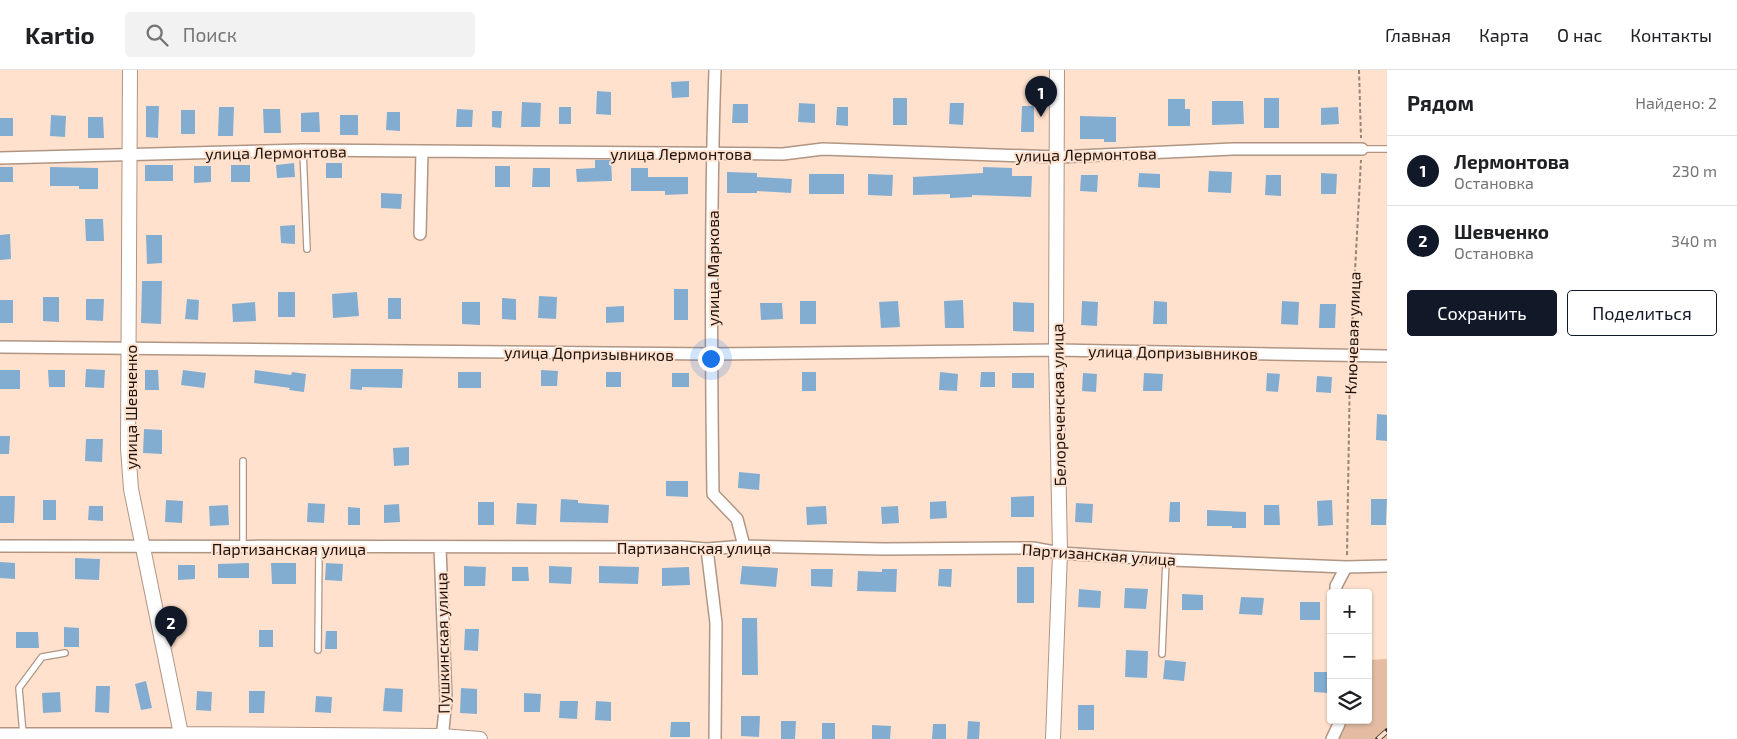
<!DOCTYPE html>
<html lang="ru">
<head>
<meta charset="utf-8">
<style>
  :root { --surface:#fff; --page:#f2f2f2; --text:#202124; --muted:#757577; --line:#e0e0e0; --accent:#111827 }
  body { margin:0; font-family:"Exo 2",sans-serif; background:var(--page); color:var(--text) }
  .controls { position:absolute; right:15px; bottom:15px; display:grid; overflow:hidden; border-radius:5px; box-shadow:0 1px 4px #0004 }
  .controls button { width:45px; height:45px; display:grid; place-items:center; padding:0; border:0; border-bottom:1px solid var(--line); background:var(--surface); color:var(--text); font:25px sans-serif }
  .you { position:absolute; left:710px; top:288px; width:18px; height:18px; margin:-12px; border:4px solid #fff; border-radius:50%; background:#1a73e8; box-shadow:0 0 0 8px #1a73e833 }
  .badge { display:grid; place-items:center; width:32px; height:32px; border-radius:50%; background:var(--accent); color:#fff; font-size:16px; font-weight:700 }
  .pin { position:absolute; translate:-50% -41px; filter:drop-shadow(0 1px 2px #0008) }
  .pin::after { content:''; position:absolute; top:26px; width:18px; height:15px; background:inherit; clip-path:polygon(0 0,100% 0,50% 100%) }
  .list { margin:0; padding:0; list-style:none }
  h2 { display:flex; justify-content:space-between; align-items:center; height:65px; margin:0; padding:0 20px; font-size:21px }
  h2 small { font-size:16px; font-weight:400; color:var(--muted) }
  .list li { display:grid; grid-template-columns:32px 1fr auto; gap:15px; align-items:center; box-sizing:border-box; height:70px; padding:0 20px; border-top:1px solid var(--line) }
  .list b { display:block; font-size:19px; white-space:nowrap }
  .list p { margin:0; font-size:16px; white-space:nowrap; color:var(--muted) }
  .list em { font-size:16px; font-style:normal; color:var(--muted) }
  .actions { display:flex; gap:10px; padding:15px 20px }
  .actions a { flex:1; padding:11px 0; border:1px solid var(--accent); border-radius:5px; text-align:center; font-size:18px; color:var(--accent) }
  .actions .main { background:var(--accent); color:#fff }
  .icon { flex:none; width:28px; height:28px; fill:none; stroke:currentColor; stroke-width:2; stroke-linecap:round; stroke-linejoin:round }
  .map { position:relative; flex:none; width:1387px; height:669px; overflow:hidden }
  header { display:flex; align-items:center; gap:30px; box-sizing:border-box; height:70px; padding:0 25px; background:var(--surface); border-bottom:1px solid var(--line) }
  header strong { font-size:24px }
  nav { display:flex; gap:28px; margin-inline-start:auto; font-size:18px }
  .search { width:350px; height:45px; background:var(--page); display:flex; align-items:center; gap:12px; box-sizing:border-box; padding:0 18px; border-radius:5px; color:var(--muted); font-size:19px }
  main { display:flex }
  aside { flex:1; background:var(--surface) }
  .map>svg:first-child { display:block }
  .green { fill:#e4bca2 }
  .building { fill:#82add1 }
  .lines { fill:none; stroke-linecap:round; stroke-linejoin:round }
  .service-casing { stroke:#b09583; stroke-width:8 }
  .minor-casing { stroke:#b09583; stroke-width:14 }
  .tertiary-casing { stroke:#b09583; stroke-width:16 }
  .path { stroke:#998476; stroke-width:2; stroke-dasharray:4 2.5; stroke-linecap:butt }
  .service { stroke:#fff; stroke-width:5.5 }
  .minor { stroke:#fff; stroke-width:11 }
  .tertiary { stroke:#fff; stroke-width:14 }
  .rail-casing { stroke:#382c23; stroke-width:5.5 }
  .rail { stroke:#ffe1ce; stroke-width:4; stroke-dasharray:11; stroke-linecap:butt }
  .labels { text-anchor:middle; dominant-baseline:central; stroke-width:4; stroke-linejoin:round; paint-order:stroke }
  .street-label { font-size:16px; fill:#1d130c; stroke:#ffe1ce }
</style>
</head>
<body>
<header>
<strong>Kartio</strong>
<div class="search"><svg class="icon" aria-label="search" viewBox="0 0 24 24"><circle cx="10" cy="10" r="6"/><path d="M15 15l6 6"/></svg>Поиск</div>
<nav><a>Главная</a><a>Карта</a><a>О нас</a><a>Контакты</a></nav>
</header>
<main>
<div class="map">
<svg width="1387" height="669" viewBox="0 0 1387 669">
  <rect width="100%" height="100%" fill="#ffe1ce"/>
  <path class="green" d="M1387 589V669H1332L1338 650H1368V590Z"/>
  <path class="building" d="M689 11V27L672 28 671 12Z
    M597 21 611 22V45L596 44Z
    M893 28H907V55H893Z
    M1264 28H1279V58H1264Z
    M1168 29H1185V39H1190V56H1168Z
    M1212 31H1243L1244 54 1212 55Z
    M522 32 541 33 540 57H521Z
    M799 33 815 34V53L798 52Z
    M950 33H964L963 55 949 54Z
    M733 34H748V53H732Z
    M146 36H159L158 68 146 67Z
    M1022 36H1034V62H1021Z
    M219 37H234L233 66H218Z
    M559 37H571V54H559Z
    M837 37H848V56L836 55Z
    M1338 37 1339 54 1321 55V38Z
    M263 39H280L281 63H264Z
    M457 39 473 40 472 57H456Z
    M181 40H195V64H181Z
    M492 41H502L501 58 492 57Z
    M319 42 320 62H301V43Z
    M387 42H400V61L386 60Z
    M51 45 66 46 65 67 50 66Z
    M340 45H358V65H340Z
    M1080 46 1116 47V72H1104V69H1080Z
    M88 47H103L104 68H88Z
    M0 48H13V66H0Z
    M595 90H611L612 111 577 112 576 99 595 98Z
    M294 93 295 107 277 108 276 95Z
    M326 93H342V108H326Z
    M145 95H173V111H145Z
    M231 95H250V112H231Z
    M194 96H211V112L194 113Z
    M495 96H510V117H495Z
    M0 97H13V112H0Z
    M50 97 98 98V119H79V116H50Z
    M983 97 1012 98V106H1032L1031 127 972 125V127L950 128V124L913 125V107L983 103Z
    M533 98H550V117H532Z
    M631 98H648V107H688V124L665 125V121H631Z
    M1209 101 1232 102 1231 123 1208 122Z
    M727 102 757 103V107L792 109 791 123 757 121V123H727Z
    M1139 103 1160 104V118L1138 117Z
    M1321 103 1337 104 1336 124H1321Z
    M809 104H844V124H809Z
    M868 104 893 105 892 126 868 125Z
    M1081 105H1098L1097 122 1080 121Z
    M1266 105H1281V126L1265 125Z
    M381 123 402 124 401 139 381 138Z
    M85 149H103L104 171H86Z
    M295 155V174L281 173 280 156Z
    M10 164 11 189 0 190V165Z
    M146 165H162V193L147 194Z
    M142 211H162L161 254 141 253Z
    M674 219H688V250H674Z
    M278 222H295V247H278Z
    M357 222 359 246 333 248 332 224Z
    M539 226 557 227 556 249 538 248Z
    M43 227H59V252L43 251Z
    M388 228H401V249H388Z
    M502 228 516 229V250L502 249Z
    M86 229H104L103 251 86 250Z
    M187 229 199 230 198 250 185 249Z
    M0 230H13V253H0Z
    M963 230 964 258H945L944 231Z
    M800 231H816V254H800Z
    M898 231 900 257 881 258 879 232Z
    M1082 231 1098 232 1097 256 1081 255Z
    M1154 231 1167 232V254H1153Z
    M1282 231 1299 232 1298 255 1281 254Z
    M255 232 256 251 233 252 232 234Z
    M462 232H480V255L462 254Z
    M1013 232 1034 233V262L1013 261Z
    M760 233H782L783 249 761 250Z
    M1320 234H1336L1335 258H1319Z
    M624 236V252L606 253V237Z
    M86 299 105 300 104 318 85 317Z
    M351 299H403L402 318 362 317V320L350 319Z
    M0 300H20V319H0Z
    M48 300H65V317H49Z
    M145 300H158L159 320H145Z
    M183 300 206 303 204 318 181 315Z
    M255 300 291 305 292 302 306 304 304 322 289 320 290 318 254 313Z
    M541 300 558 301 557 316H541Z
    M458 302H481V318H458Z
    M606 302H621V317H606Z
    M802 302H816V321H802Z
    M940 302 958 304 957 321 939 320Z
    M981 302H995V317H980Z
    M672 303H689V317H672Z
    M1012 303H1034V318H1012Z
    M1083 303 1097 304 1096 322 1082 321Z
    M1144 303 1163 304 1162 321H1143Z
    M1267 303 1280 304 1278 322 1266 321Z
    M1317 306 1332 307 1331 323 1316 322Z
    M1377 344 1387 345V371L1376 370Z
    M144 359 162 360V384L143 383Z
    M0 366H10L9 384H0Z
    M86 369H103L102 392 85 391Z
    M409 377V395L394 396 393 378Z
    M739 402 760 404 759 420 738 418Z
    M666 411H688V427L666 426Z
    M0 426H15L14 453H0Z
    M1034 426V447H1011V427Z
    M561 429 578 430V433L609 435 608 453 560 452Z
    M1371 429H1387L1386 455H1371Z
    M43 430H56V450H43Z
    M166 430 183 431 182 453 165 452Z
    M1332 430 1333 455 1318 456 1317 431Z
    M946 431 947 448 930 449V432Z
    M478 432H494V455H478Z
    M1170 432H1180V452H1169Z
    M308 433 325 434 324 453 307 452Z
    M517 433 537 434 536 455 516 454Z
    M1076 433 1093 434 1092 453 1075 452Z
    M399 434 400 452 384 453V435Z
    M228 435 229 455 210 456 209 436Z
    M1264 435H1279L1280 455H1264Z
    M89 436H103V451L88 450Z
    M826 436 827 454 807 455 806 437Z
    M898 436 899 453 882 454 881 437Z
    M348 437 360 438V455H348Z
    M1207 440 1246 442V458H1232V456H1207Z
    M75 488 100 489 99 510 75 509Z
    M0 492 15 493V509L0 508Z
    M249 493V508H218V494Z
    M271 493H296V514H272Z
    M326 493 343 494 342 511 325 510Z
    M178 495H195V509L178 510Z
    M464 496 486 497 485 516H464Z
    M549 496 572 497 571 514 549 513Z
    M599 496 639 497 638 514 599 513Z
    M742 496 778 498 776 517 740 514Z
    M512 497H528L529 511H512Z
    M689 497 690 515 662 516V498Z
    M1017 497H1034V533H1017Z
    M811 499H833L832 517 811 516Z
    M882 499H897L896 522 857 521 858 501 882 502Z
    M939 499H952L951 517 938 516Z
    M1125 518 1148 519 1146 539 1124 538Z
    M1079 519 1101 521 1100 538 1078 537Z
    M1182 524 1203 525V540H1182Z
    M1241 527 1264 528 1262 545 1239 544Z
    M1300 532H1320V550H1300Z
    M742 548H757L758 605H742Z
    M64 557 79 558V577H64Z
    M465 559H479L478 581 464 580Z
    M259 560H273V577H259Z
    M326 561H337V579H325Z
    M16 562H38L39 578H16Z
    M1126 580 1148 581 1147 608 1125 607Z
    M1165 590 1186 592 1184 611 1163 609Z
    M1314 602H1329L1328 623 1314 622Z
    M146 611 152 638 141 640 135 614Z
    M96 616H110L109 643 95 642Z
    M385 618 403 619 402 642 383 641Z
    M461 618 477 619V644L460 643Z
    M197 621 212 622 211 641 196 640Z
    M249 621H265L264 643H249Z
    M60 622 61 642 43 643 42 623Z
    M524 623 541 624 540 642H524Z
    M316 626 332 627 331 643 315 642Z
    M560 631H578L577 649 559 648Z
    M596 631 611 632V651L595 650Z
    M1078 635H1094V660H1078Z
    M741 646H760L759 667 741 666Z
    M781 651H796L795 669H781Z
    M968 651 980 652 979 669H967Z
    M671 652H690V667H670Z
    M822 653H835V669H822Z
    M933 654H946V669H932Z
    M872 655 891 656 890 669H872Z"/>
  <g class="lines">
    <g class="service-casing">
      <path id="service" d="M1362 79H1387
        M303 80 307 179
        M243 391V477
        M318 580 319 478
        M1162 584 1166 490
        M23 664 19 618 42 587 65 583"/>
    </g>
    <g class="minor-casing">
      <path id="minor" d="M715 0C710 141 711 283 713 424L737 449 744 476
        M0 88 303 80 783 84 823 79 1057 87 1233 79H1362
        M420 164 422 82
        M0 277 711 284 1056 280 1387 286
        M0 476 681 477 707 479 744 476 884 479 1033 478 1060 483 1172 490 1346 497 1387 496
        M440 477 446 630 442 669
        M707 479 716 553 715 669
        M1336 523V516L1346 497
        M0 664H182
        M1332 669 1339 654 1338 650"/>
    </g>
    <g class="tertiary-casing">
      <path id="tertiary" d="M130 0 128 378 131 419 182 669
        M182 664 442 666 480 669
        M1053 669 1060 483 1056 280 1057 0"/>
    </g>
    <path class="path" d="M1359 0 1361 68
      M1351 275 1361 90
      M1347 485 1350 297"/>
    <use href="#service" class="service"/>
    <use href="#minor" class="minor"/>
    <use href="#tertiary" class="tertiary"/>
    <g class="rail-casing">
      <path id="rail" d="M1378 669 1387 661"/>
    </g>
    <use href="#rail" class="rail"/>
  </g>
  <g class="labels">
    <g class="street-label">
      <text transform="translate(276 82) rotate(-1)">улица Лермонтова</text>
      <text x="681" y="83">улица Лермонтова</text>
      <text transform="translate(1086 84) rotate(-1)">улица Лермонтова</text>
      <text transform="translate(712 198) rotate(-90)">улица Маркова</text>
      <text transform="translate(1352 263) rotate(-88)">Ключевая улица</text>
      <text transform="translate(1173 282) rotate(1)">улица Допризывников</text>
      <text transform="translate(589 283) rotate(1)">улица Допризывников</text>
      <text transform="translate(1058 335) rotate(-91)">Белореченская улица</text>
      <text transform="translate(130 337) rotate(-90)">улица Шевченко</text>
      <text x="694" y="477">Партизанская улица</text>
      <text x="289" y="478">Партизанская улица</text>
      <text transform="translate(1099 484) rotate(4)">Партизанская улица</text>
      <text transform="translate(442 573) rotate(-91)">Пушкинская улица</text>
    </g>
  </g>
</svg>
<div class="controls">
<button>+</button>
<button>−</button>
<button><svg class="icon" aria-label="layers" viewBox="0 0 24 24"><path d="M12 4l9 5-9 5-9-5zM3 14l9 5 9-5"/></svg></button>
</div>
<div class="you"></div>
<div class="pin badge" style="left:1041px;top:47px">1</div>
<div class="pin badge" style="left:171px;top:577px">2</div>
</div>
<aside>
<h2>Рядом<small>Найдено: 2</small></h2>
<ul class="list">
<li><span class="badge">1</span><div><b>Лермонтова</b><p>Остановка</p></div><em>230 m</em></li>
<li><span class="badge">2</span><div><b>Шевченко</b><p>Остановка</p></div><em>340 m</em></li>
</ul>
<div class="actions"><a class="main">Сохранить</a><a>Поделиться</a></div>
</aside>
</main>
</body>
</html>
